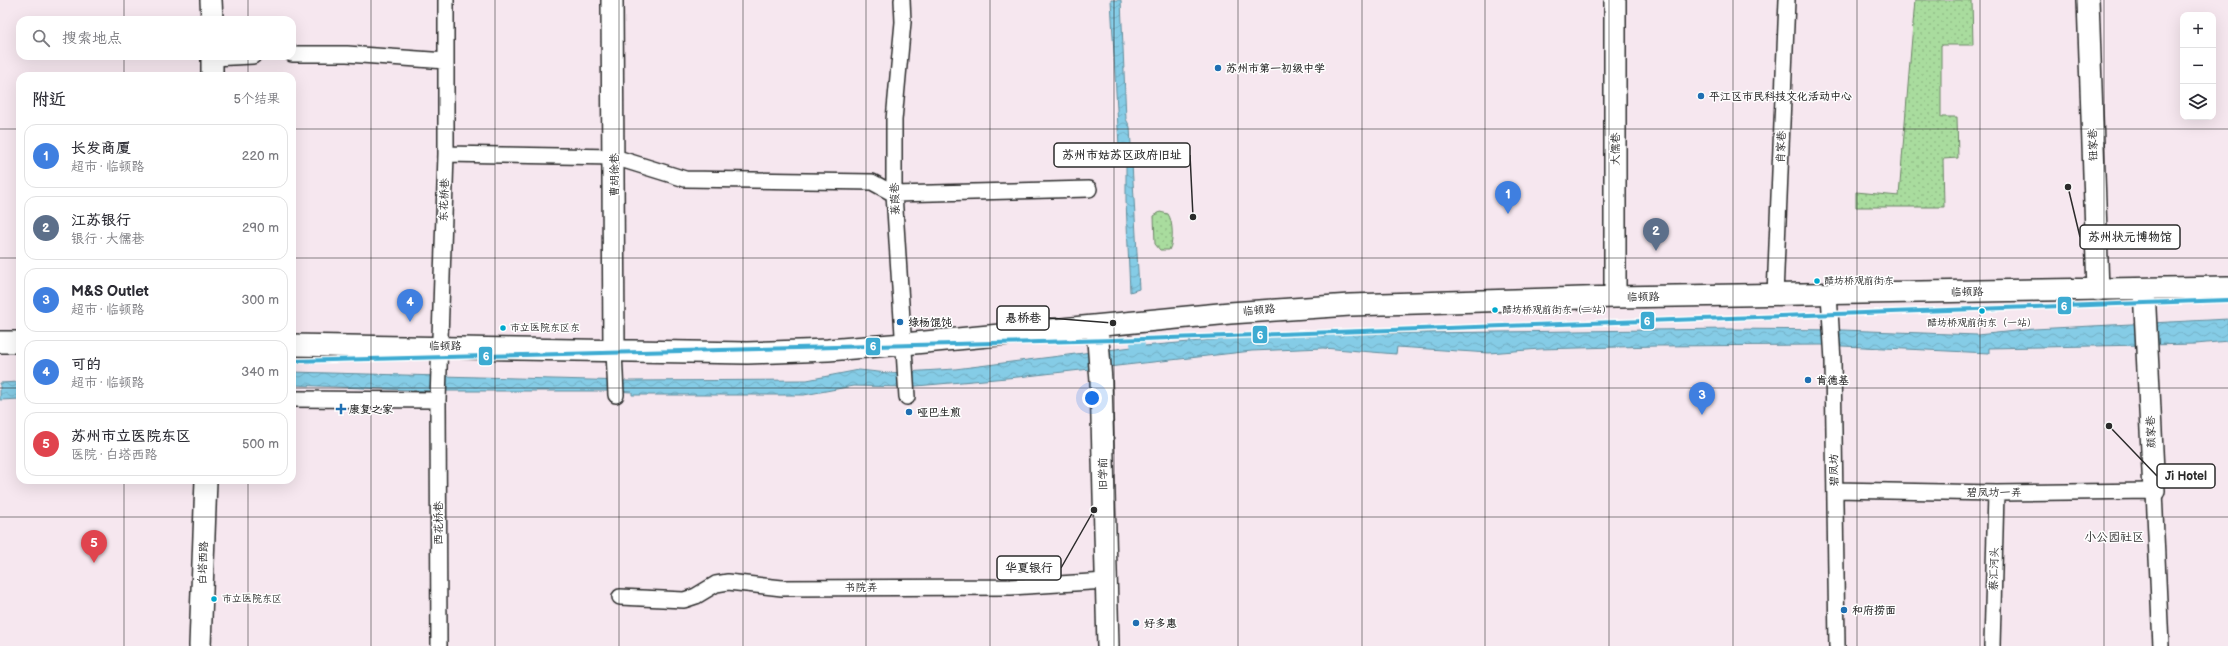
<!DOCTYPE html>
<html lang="zh">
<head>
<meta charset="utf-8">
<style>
  :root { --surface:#fff; --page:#f2f2f3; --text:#2b2b33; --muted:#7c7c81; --line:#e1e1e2; --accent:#1f6fb2 }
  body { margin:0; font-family:"Balsamiq Sans","LXGW WenKai TC",sans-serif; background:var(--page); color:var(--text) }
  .controls { position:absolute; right:12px; top:12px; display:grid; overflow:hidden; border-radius:8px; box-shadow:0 4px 16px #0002 }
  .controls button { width:36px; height:36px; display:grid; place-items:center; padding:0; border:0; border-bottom:1px solid var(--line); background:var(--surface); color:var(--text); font:20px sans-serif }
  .you { position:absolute; left:1092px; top:398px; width:14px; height:14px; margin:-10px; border:3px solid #fff; border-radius:50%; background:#1a73e8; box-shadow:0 0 0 6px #1a73e833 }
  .badge { display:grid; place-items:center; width:26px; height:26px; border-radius:50%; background:var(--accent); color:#fff; font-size:13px; font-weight:700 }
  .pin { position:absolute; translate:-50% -33px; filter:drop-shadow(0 1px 2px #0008) }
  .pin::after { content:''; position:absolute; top:21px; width:14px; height:12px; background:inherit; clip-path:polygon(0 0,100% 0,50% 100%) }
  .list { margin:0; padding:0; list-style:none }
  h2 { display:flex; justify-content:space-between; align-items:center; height:52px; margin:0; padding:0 16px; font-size:17px }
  h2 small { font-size:13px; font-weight:400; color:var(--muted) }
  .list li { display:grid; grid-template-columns:26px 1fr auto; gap:12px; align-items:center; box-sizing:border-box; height:64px; margin:0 8px 8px; padding:0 8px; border:1px solid var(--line); border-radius:12px }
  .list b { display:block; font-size:15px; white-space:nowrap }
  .list p { margin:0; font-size:13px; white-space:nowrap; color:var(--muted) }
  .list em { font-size:13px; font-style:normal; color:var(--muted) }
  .icon { flex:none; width:22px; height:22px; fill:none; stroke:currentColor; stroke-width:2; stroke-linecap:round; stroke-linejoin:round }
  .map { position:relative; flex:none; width:2228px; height:646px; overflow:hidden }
  .search { position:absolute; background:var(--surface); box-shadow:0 4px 16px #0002; left:16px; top:16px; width:280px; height:44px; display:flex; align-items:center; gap:10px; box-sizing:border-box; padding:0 14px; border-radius:12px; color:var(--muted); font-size:15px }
  .panel { position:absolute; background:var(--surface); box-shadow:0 4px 16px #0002; left:16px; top:72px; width:280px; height:412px; border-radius:12px }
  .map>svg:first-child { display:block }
  .grass { fill:url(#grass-dots); stroke:#6a8464 }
  .water { fill:url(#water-waves); stroke:#618c9b }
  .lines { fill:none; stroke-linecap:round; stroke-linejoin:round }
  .canal { stroke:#85cce6; stroke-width:14 }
  .street-casing { stroke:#2b2b2b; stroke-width:18 }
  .secondary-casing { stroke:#2b2b2b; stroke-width:24 }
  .street { stroke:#fff; stroke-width:15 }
  .secondary { stroke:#fff; stroke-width:21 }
  .metro-1-casing { stroke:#fff; stroke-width:7 }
  .metro-1 { stroke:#3dabd2; stroke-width:4 }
  .grid { fill:none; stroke:#2b2b2b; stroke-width:1; stroke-opacity:0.55 }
  .poi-dot { fill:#1f6fb2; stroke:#fff; stroke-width:1.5 }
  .bus-dot { fill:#00a9ce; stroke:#fff; stroke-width:1.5 }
  .labels { text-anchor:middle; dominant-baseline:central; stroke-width:3; stroke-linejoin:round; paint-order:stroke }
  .bus-label { font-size:10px; fill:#2b2b2b; stroke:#fff; text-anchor:start }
  .poi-label { font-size:11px; font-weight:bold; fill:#2b2b2b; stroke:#fff; text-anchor:start }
  .street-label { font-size:11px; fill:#2b2b2b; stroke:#fff }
  .neighbourhood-label { font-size:12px; fill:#2b2b2b; stroke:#fff }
  .leader { fill:none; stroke:#2b2b2b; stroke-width:1.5 }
  .callout-dot { fill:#2b2b2b; stroke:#fff; stroke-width:1.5 }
  .callout { fill:#fff; stroke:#2b2b2b; stroke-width:1.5 }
  .callout-label { font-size:12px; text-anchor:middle; font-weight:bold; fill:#2b2b2b }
  .line-badge { stroke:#fff; stroke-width:1.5 }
  .badge-label { font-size:11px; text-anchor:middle; font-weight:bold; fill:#fff }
</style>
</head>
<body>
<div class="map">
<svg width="2228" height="646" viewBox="0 0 2228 646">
  <defs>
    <pattern id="grass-dots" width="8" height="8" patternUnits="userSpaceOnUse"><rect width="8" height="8" fill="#a9dc9e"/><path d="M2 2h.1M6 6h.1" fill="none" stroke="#92bd88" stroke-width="1.8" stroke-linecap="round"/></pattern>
    <pattern id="water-waves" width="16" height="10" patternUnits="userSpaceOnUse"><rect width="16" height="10" fill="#85cce6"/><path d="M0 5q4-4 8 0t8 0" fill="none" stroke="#73afc5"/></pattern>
  </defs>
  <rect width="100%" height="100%" fill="#f6e7ef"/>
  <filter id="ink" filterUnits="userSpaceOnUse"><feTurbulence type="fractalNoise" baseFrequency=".025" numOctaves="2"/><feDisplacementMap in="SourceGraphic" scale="8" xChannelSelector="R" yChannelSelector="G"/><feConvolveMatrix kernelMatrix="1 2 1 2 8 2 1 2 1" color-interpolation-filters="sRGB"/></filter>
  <g filter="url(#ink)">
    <path class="grass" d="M1915 0H1972L1973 45H1941V117H1957L1958 158 1943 159 1944 207H1856V192L1899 196Z
      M1160 212 1168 214C1173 221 1174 242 1169 250H1160L1155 244 1154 216Z"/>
    <path class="water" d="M1111 0H1121L1126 119 1130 127 1139 289 1130 292 1126 201V146H1119Z
      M2228 319V341L2196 344 1989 348V353L1821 345 1657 346 1540 349 1489 353 1397 347 1396 354 1323 348 1252 351 1018 377 905 387 853 386 804 395H632V392L611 391H432L292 385V372L628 381 807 380 859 370 888 373 955 369 1132 347 1271 335 1729 329 1842 330 1977 335 2034 329Z
      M20 382V399L0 400V383Z"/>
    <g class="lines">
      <path class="canal" d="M1137 344 1138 346"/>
      <g class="street-casing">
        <path id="street" d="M902 0 903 22 894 120V194L907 397
          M292 54H347L446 61
          M212 58 253 56
          M446 154 614 157 685 179 872 182 894 194 1089 189
          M1829 294 1833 361 1837 646
          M1775 295 1787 0
          M614 351 616 395
          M292 399 438 400
          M1835 490 1996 493 2154 491 2161 646
          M620 597 684 600 696 596 716 584 728 582 782 588 1011 587 1106 581
          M439 646 438 400 446 154V0
          M1992 646 1996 493"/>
      </g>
      <g class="secondary-casing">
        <path id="secondary" d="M211 0 212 20
          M612 0 614 351
          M1615 0V297
          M2088 0 2098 290
          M212 76V56
          M2144 289 2154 491
          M1097 327 1101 381 1108 646
          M0 342H20
          M292 345 747 353 828 350 904 344 1230 313 1350 305 1615 297 2228 287
          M200 646 206 480"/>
      </g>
      <use href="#street" class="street"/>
      <use href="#secondary" class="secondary"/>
      <g class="metro-1-casing">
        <path id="metro-1" d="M292 361 1114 340 2228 300"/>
      </g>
      <use href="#metro-1" class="metro-1"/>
    </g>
  </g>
  <path class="grid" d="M124 0V20M248 0V20M371 0V646M495 0V646M619 0V646M743 0V646M866 0V646M990 0V646M1114 0V646M1238 0V646M1362 0V646M1485 0V646M1609 0V646M1733 0V646M1857 0V646M1980 0V646M2104 0V646M124 56V76M248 56V76M0 129H20M292 129H2228M0 258H20M292 258H2228M0 388H20M292 388H2228M124 480V646M248 480V646M0 517H2228"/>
  <g class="poi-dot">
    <circle cx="1218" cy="68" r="4"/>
    <circle cx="1701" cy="96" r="4"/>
    <circle cx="900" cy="322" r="4"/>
    <circle cx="1808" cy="380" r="4"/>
    <path d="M339 403h4v4h4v4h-4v4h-4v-4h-4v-4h4z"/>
    <circle cx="909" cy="412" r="4"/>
    <circle cx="1844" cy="610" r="4"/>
    <circle cx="1136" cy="623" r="4"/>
  </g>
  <g class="bus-dot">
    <circle cx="1817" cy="281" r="3.5"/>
    <circle cx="1495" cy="310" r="3.5"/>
    <circle cx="1982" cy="311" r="3.5"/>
    <circle cx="503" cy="328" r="3.5"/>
    <circle cx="214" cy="599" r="3.5"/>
  </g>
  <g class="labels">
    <g class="bus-label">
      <text x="1824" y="281">醋坊桥观前街东</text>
      <text x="1502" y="310">醋坊桥观前街东（二站）</text>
      <text x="1982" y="323" text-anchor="middle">醋坊桥观前街东（一站）</text>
      <text x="510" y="328">市立医院东区东</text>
      <text x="222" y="599">市立医院东区</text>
    </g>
    <g class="poi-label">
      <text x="1226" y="68">苏州市第一初级中学</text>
      <text x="1709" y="96">平江区市民科技文化活动中心</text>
      <text x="908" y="322">绿杨馄饨</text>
      <text x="1816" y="380">肯德基</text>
      <text x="349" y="409">康复之家</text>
      <text x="917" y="412">哑巴生煎</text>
      <text x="1852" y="610">和府捞面</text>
      <text x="1144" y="623">好多惠</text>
    </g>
    <g class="street-label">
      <text transform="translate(2093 145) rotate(-92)">钮家巷</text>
      <text transform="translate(1781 147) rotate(-88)">肖家巷</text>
      <text transform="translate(1615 149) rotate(-90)">大儒巷</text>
      <text transform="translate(614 175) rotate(-90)">曹胡徐巷</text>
      <text transform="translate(895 199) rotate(-92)">菉葭巷</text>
      <text transform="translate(444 200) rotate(-88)">东花桥巷</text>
      <text transform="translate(1967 292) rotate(-1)">临顿路</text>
      <text transform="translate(1643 297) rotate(-1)">临顿路</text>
      <text transform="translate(1259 310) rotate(-5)">临顿路</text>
      <text transform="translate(445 346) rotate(1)">临顿路</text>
      <text transform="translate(2151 432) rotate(-92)">颜家巷</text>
      <text transform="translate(1834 470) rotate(-91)">碧凤坊</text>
      <text transform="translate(1103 474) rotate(-91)">旧学前</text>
      <text x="1994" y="492">碧凤坊一弄</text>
      <text transform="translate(438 523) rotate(-90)">西花桥巷</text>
      <text transform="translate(203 563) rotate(-88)">白塔西路</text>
      <text transform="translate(1994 569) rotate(-89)">蔡汇河头</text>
      <text x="861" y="587">书院弄</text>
    </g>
    <g class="neighbourhood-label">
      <text x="2114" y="537">小公园社区</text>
    </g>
  </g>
  <path class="leader" d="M1193 217L1190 155M2068 187L2080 237M1113 323L1049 318M2109 426L2157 476M1094 510L1061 568"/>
  <g class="callout-dot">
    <circle cx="1193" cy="217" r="4"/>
    <circle cx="2068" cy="187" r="4"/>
    <circle cx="1113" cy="323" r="4"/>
    <circle cx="2109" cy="426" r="4"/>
    <circle cx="1094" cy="510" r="4"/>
  </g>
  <g class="callout">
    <rect x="1054" y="143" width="136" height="24" rx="4"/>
    <rect x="2080" y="225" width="100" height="24" rx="4"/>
    <rect x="997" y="306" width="52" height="24" rx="4"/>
    <rect x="2157" y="464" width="58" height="24" rx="4"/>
    <rect x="997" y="556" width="64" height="24" rx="4"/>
  </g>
  <g class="callout-label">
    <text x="1122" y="159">苏州市姑苏区政府旧址</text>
    <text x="2130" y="241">苏州状元博物馆</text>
    <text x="1023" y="322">悬桥巷</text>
    <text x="2186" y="480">Ji Hotel</text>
    <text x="1029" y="572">华夏银行</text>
  </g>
  <g class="line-badge">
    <rect x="2057" y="296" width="15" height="19" rx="4" fill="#3dabd2"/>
    <rect x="1640" y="311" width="15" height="19" rx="4" fill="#3dabd2"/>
    <rect x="1252" y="325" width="16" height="19" rx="4" fill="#3dabd2"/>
    <rect x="865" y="337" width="16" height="19" rx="4" fill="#3dabd2"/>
    <rect x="478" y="346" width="15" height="20" rx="4" fill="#3dabd2"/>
  </g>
  <g class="badge-label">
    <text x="2064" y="310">6</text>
    <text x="1647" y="325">6</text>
    <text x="1260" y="339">6</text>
    <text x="873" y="350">6</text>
    <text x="486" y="360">6</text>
  </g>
</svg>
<div class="controls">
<button>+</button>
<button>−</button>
<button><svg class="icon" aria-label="layers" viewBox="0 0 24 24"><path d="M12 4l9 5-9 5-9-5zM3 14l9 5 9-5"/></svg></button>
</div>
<div class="you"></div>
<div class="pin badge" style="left:1508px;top:214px;background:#3f7fe0">1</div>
<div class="pin badge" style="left:1656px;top:251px;background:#5c6f8a">2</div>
<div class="pin badge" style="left:1702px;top:415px;background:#3f7fe0">3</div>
<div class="pin badge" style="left:410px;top:322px;background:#3f7fe0">4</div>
<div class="pin badge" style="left:94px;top:563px;background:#e0444e">5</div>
<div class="search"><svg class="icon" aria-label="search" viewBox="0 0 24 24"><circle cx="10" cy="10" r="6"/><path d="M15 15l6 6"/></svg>搜索地点</div>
<section class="panel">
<h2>附近<small>5个结果</small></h2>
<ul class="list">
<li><span class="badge" style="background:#3f7fe0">1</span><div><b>长发商厦</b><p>超市 · 临顿路</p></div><em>220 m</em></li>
<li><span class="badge" style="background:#5c6f8a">2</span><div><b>江苏银行</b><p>银行 · 大儒巷</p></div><em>290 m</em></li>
<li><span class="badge" style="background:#3f7fe0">3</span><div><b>M&amp;S Outlet</b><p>超市 · 临顿路</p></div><em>300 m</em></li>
<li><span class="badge" style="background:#3f7fe0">4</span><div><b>可的</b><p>超市 · 临顿路</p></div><em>340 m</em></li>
<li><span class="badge" style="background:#e0444e">5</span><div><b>苏州市立医院东区</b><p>医院 · 白塔西路</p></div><em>500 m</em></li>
</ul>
</section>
</div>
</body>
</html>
